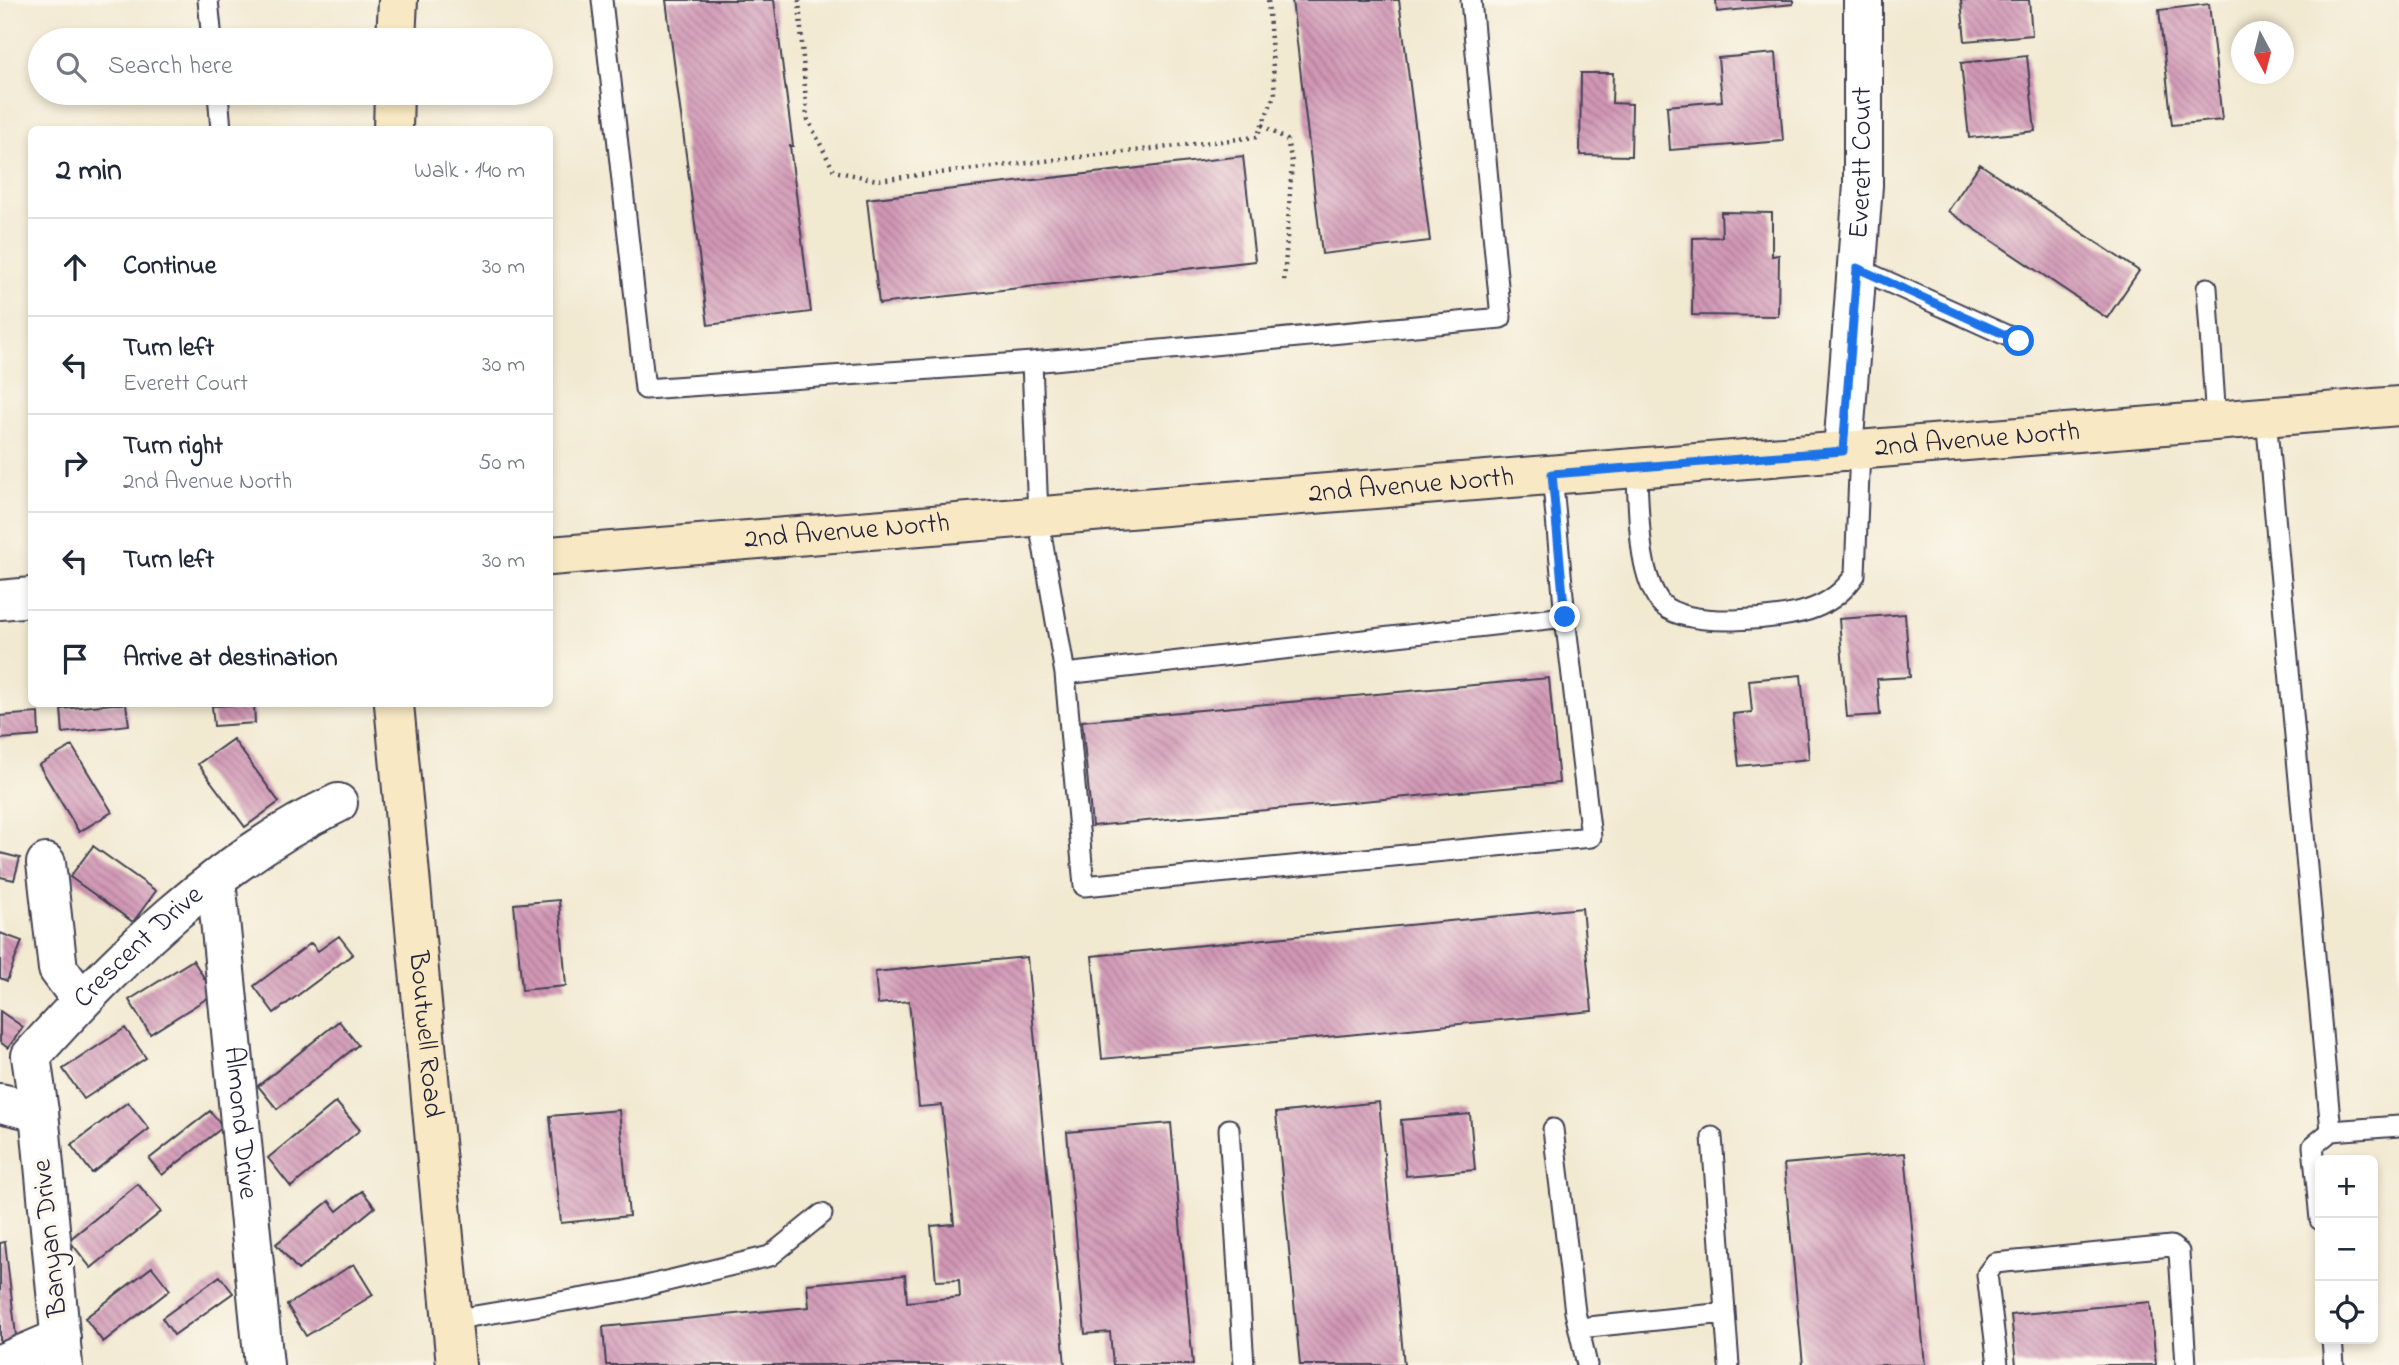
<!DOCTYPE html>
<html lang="en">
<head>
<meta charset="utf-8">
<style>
  :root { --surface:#fff; --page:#f2f2f3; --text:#1f2937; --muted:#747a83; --line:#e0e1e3 }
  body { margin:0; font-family:"Indie Flower",sans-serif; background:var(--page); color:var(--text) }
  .controls { position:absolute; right:21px; bottom:21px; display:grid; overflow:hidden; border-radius:10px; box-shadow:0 4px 10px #0003 }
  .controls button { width:63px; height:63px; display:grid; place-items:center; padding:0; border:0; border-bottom:2px solid var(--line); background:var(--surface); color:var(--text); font:35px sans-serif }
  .compass { position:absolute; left:2231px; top:21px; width:63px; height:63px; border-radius:50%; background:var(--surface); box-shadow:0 4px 10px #0003; rotate:173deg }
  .stop { position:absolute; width:21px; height:21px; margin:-16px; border:5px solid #1a73e8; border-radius:50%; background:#fff }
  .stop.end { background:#1a73e8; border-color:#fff; box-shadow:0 2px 7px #0008 }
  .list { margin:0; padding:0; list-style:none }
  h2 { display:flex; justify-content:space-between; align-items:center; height:91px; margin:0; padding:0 28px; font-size:30px }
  h2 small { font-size:23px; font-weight:400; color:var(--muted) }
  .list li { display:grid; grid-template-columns:46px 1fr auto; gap:21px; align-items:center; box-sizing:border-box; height:98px; padding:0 28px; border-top:2px solid var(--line) }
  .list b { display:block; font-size:26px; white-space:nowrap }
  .list p { margin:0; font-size:23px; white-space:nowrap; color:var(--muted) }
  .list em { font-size:23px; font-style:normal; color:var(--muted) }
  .icon { flex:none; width:38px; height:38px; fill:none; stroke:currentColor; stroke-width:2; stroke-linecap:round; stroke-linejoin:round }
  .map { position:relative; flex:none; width:2399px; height:1365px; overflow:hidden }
  .search { position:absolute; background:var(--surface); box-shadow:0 4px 10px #0003; left:28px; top:28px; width:525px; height:77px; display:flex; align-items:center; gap:18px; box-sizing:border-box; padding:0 24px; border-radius:38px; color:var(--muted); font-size:26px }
  .panel { position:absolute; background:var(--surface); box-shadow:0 4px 10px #0003; left:28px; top:126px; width:525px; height:581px; border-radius:10px }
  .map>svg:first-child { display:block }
  .building { fill:url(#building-back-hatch) }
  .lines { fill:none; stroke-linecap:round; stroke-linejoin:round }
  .lane-casing { stroke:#414052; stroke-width:23 }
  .street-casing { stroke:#414052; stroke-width:42 }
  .secondary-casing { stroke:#414052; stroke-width:42 }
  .path { stroke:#414052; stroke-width:4.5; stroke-dasharray:2 5; stroke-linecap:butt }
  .lane { stroke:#fff; stroke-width:19 }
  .street { stroke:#fff; stroke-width:38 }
  .secondary { stroke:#f8e8c3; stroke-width:38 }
  .route { stroke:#1a73e8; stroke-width:9 }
  .labels { text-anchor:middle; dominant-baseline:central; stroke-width:7; stroke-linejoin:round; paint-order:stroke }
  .street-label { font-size:28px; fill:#22223b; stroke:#fbf7ec }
</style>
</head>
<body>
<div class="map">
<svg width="2399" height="1365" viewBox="0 0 2399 1365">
  <defs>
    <pattern id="building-back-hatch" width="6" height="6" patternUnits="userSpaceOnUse" patternTransform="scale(1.75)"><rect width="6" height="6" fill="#d197b5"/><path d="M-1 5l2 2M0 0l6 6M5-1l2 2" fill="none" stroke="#a97b94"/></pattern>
  </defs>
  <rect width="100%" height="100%" fill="#fbf7ec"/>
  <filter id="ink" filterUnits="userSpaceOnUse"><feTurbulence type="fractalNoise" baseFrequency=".0143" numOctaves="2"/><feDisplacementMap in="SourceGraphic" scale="14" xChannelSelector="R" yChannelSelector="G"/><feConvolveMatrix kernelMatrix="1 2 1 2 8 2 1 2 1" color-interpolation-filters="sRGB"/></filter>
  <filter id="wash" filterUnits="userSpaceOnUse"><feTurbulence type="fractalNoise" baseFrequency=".00686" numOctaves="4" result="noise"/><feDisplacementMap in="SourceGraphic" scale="28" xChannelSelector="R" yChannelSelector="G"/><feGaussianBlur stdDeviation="1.57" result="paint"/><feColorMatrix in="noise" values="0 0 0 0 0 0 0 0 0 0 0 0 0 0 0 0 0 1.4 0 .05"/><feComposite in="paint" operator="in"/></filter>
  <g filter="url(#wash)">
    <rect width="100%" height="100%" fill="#f2e9d1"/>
    <g id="blocks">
      <path class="building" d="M666 0H774L793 146H790L811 312 708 325Z
        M1292 0H1399L1430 241 1322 254Z
        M1716 0H1793V4L1717 12Z
        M1961 0H2029L2032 35 1965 41Z
        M2209 4 2222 120 2172 125 2159 10Z
        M1776 53 1783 141 1670 150 1667 106 1722 101 1718 58Z
        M2027 56 2035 131 1969 138 1961 63Z
        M1581 73H1613L1612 103 1632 104 1631 156 1580 155Z
        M1243 156 1255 261 879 304 867 199Z
        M1980 164 2139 271 2107 318 1948 211Z
        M1721 212 1772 213V256L1779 255 1778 316 1692 315 1693 238 1722 237Z
        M1905 614 1910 677 1877 679 1880 715 1847 717 1839 619Z
        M1801 675 1809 759 1739 766 1733 714 1752 712 1749 680Z
        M1549 678 1559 783 1092 826 1082 721Z
        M112 704H126L129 725 63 733 61 709Z
        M254 704 255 723 214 726 212 706Z
        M38 713 39 736 0 739V716Z
        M233 739 279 802 245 827 198 764Z
        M72 746 112 812 79 832 39 765Z
        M93 846 156 891 133 922 70 877Z
        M0 853 20 858 14 880 0 877Z
        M559 900 566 986 522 990 514 904Z
        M1582 908 1592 1011 1102 1059 1092 956Z
        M0 933 22 941 7 981 0 978Z
        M339 936 353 954 274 1013 254 986 311 943 318 951Z
        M1027 957 1065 1365H606L603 1327 809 1307 807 1284 905 1275 907 1302 960 1297 959 1280 936 1281 931 1226 954 1224 942 1105 919 1107 909 1001 878 1004 875 972Z
        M193 960 214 994 150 1034 129 1000Z
        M0 1011 23 1027 8 1048 0 1042Z
        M339 1021 358 1045 277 1109 258 1086Z
        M125 1028 146 1058 84 1099 63 1069Z
        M128 1102 149 1129 92 1173 71 1145Z
        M336 1102 360 1130 291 1187 268 1158Z
        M1379 1102 1404 1365H1300L1276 1113Z
        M619 1110 629 1216 561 1223 550 1116Z
        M210 1111 223 1127 162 1175 149 1159Z
        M1470 1114 1475 1170 1406 1176 1401 1120Z
        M1171 1123 1193 1365H1113L1110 1332 1085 1334 1067 1132Z
        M1905 1153 1925 1365H1803L1784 1164Z
        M138 1184 161 1212 91 1268 69 1240Z
        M362 1191 375 1207 298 1270 276 1244 329 1201 337 1211Z
        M5 1242 17 1344 0 1346V1243Z
        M354 1264 373 1295 306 1336 287 1305Z
        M152 1267 170 1290 103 1342 85 1318Z
        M220 1276 233 1293 174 1335 162 1318Z
        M2150 1302 2156 1365H2016L2011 1315Z"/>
    </g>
  </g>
  <g filter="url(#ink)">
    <use href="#blocks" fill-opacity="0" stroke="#414052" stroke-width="2"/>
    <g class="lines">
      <g class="lane-casing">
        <path id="lane" d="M208 0 212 40
          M602 0 645 389 1032 362 1501 318 1471 0
          M218 93 221 130
          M1857 268 2019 341
          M2207 288 2216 420
          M1032 362 1038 516 1065 674 1565 617 1552 474
          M2266 417 2331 1131
          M1636 467C1640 507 1636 570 1660 602 1681 630 1785 620 1814 608 1832 601 1845 590 1855 575L1860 449
          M1065 674 1084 886 1591 837 1565 617
          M1229 1129 1244 1365
          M1553 1129 1575 1312 1587 1365
          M1712 1137 1729 1365
          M2320 1220 2313 1146 2331 1131 2399 1126
          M451 1320 626 1291 770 1256 822 1214
          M1579 1328 1725 1313
          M2332 1339 2334 1365
          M1998 1365 1987 1274 1995 1263 2171 1246 2179 1252 2186 1365"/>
      </g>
      <g class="street-casing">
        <g id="street">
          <path id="s1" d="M1843 451 1863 185V0"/>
          <path d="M0 600 32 597"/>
          <path d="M46 863 58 969 81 1000"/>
          <path id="s2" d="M216 879 264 1365"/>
          <path d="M0 1103 39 1112"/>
          <path d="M0 1364 61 1338"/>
          <path id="s3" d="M63 1365 39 1112 31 1056C117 960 220 858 338 803"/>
        </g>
      </g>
      <g class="secondary-casing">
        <g id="secondary">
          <path d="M396 40 398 0"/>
          <path d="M393 130 394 93"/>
          <path id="s4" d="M550 556 2399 406"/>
          <path id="s5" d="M394 704 456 1365"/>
        </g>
      </g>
      <path class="path" d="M799 0 807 118 834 171 877 180 1257 137 1275 94 1268 0
        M1262 125 1287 140 1292 162 1284 283"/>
      <use href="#lane" class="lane"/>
      <use href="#street" class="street"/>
      <use href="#secondary" class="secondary"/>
    </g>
  </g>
  <g class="lines" filter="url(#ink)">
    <path class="route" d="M1565 617 1552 474 1843 451 1857 268 2019 341"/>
  </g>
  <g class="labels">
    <g class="street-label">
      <text stroke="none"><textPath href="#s1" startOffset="289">Everett Court</textPath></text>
      <text stroke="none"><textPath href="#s4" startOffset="1432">2nd Avenue North</textPath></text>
      <text stroke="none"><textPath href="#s4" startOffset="864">2nd Avenue North</textPath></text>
      <text stroke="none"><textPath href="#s4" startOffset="298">2nd Avenue North</textPath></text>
      <text stroke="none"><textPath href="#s3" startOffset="464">Crescent Drive</textPath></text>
      <text stroke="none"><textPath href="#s5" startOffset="332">Boutwell Road</textPath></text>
      <text stroke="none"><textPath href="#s2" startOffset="245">Almond Drive</textPath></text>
      <text transform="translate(51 1238) rotate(-96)">Banyan Drive</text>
    </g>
  </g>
</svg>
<div class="controls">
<button>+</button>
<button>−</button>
<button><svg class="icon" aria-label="locate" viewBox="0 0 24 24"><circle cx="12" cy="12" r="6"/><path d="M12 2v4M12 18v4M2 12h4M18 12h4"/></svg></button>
</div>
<svg class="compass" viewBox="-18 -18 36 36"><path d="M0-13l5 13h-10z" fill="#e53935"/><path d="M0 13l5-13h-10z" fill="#747a83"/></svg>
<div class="stop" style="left:2019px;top:341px"></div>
<div class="stop end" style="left:1565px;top:617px"></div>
<div class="search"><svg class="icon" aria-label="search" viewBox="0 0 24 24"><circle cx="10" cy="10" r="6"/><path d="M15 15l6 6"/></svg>Search here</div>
<section class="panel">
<h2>2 min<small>Walk · 140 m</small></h2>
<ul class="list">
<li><svg class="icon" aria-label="ahead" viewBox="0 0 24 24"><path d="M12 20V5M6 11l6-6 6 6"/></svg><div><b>Continue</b></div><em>30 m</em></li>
<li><svg class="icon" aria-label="left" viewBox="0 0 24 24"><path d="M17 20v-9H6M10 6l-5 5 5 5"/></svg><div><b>Turn left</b><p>Everett Court</p></div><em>30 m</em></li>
<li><svg class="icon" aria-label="right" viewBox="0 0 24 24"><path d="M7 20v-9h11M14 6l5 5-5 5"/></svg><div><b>Turn right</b><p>2nd Avenue North</p></div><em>50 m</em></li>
<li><svg class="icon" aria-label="left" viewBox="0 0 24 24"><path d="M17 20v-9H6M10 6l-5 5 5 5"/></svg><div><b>Turn left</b></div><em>30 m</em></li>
<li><svg class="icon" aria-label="arrive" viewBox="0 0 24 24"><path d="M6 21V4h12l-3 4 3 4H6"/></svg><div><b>Arrive at destination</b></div></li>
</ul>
</section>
</div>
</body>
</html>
